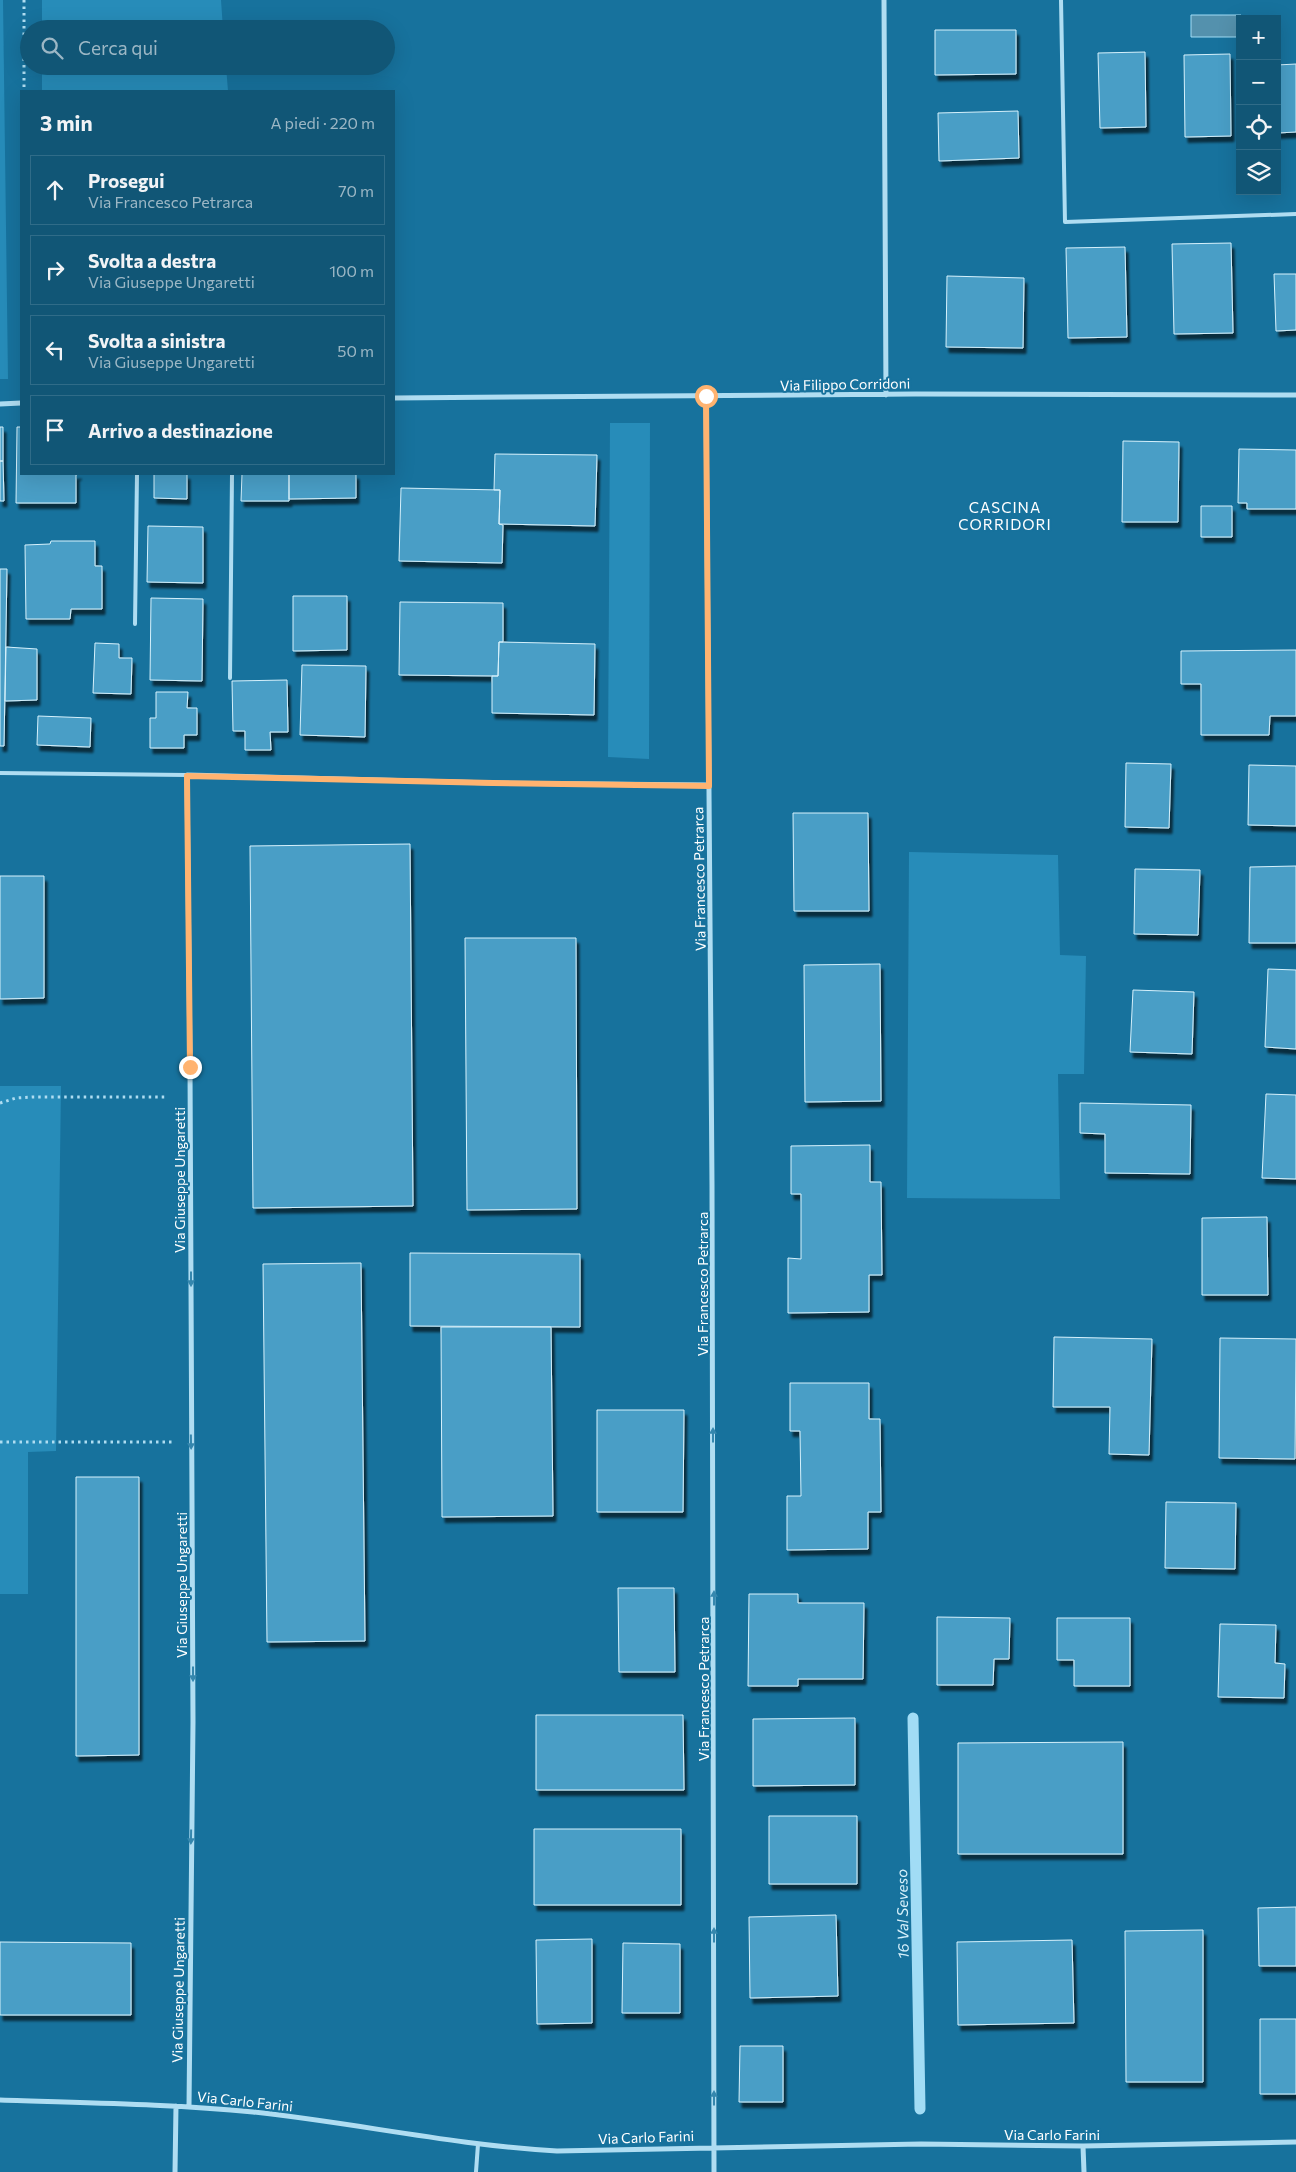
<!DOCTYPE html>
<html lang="it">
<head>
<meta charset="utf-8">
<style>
  :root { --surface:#115676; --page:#1e5f7e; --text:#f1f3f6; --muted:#9cb7c5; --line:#306c88 }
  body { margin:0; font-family:Commissioner,sans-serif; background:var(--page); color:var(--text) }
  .controls { position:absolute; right:15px; top:15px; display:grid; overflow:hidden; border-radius:0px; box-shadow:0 5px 20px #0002 }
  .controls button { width:45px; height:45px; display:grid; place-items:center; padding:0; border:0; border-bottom:1px solid var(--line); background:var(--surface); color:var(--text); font:25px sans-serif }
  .stop { position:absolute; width:15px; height:15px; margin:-11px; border:4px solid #ffb370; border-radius:50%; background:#fff }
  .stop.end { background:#ffb370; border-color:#fff; box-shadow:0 1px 5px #0008 }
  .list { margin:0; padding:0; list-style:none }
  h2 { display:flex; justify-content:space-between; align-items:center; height:65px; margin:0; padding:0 20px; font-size:21px }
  h2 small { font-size:16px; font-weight:400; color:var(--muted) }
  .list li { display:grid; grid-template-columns:32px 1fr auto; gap:15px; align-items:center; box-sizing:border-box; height:70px; margin:0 10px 10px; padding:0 10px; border:1px solid var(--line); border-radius:0px }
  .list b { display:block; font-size:19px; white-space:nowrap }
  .list p { margin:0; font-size:16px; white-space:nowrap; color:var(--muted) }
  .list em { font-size:16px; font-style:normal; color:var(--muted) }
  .icon { flex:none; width:28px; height:28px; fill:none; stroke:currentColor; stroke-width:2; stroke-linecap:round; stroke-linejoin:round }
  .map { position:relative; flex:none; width:1296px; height:2172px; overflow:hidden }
  .search { position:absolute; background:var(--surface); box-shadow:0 5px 20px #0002; left:20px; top:20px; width:375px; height:55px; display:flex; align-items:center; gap:12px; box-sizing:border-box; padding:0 18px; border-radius:28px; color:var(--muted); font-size:19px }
  .panel { position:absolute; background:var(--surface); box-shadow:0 5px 20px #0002; left:20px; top:90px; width:375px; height:385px; border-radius:0px }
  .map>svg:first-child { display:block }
  .green { fill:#278cb9 }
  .water { fill:#5491ad; stroke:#a1dcf5 }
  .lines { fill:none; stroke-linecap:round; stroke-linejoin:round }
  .stream { stroke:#a1dcf5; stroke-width:11 }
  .building { fill:#499ec6; stroke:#d6f1fc; filter:url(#shadow) }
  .path { stroke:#afddf2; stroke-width:3; stroke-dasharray:2.5 4; stroke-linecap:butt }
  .lane { stroke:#afddf2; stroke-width:4 }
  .street { stroke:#afddf2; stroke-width:5 }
  .oneway { fill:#3587ae }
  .route { stroke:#ffb370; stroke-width:6 }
  .labels { text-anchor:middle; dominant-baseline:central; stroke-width:4; stroke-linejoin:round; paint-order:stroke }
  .street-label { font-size:14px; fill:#fff; stroke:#17729d }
  .neighbourhood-label { font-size:15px; letter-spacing:1px; fill:#fff; stroke:#17729d }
  .water-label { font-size:15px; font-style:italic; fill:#d6f0fb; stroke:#17729d }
</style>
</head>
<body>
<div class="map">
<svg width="1296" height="2172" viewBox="0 0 1296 2172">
  <defs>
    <filter id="shadow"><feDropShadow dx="3" dy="5.5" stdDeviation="1" flood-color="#0009"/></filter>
  </defs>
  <rect width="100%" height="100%" fill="#17729d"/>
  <path class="green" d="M0 0H3L8 379H0Z
    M42 0H221L223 29H42Z
    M42 66H226L228 91H42Z
    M610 423H650L649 759 608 757Z
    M909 852 1058 855 1060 955 1086 956 1084 1074H1058L1060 1199 907 1198Z
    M0 1086H61L56 1451 28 1452V1594H0Z"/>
  <path class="water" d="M1191 15H1241L1240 37H1191Z"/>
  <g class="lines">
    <path class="stream" d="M913 1718 920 2109"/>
  </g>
  <path class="building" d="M935 30H1016V74L935 75Z
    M1145 52 1146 127 1100 128 1098 53Z
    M1230 54 1231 136 1185 137 1184 55Z
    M1296 64V132L1277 133V65Z
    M1018 111 1019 158 939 161 938 113Z
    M1231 243 1233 333 1174 334 1172 244Z
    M1125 247 1127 337 1068 338 1066 248Z
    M1274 274H1296V330L1276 331Z
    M947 276 1024 278 1023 348 946 347Z
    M0 427H3V461H0Z
    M17 427H21V474H79L76 475V503H16Z
    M1123 441 1179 442 1178 522H1122Z
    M1239 449 1296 450V509H1247V503H1238Z
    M495 454 597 455 595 526 499 524 500 490H494Z
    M0 461H3L4 501H0Z
    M154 474H187V499L154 498Z
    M242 474H289V501H241Z
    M289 474H356V498L289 499Z
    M401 488 500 490 499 524 503 525 502 563 399 561Z
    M1201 506H1232V537H1201Z
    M148 526 203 527V583L147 582Z
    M51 541H95V566H102V609H71L70 619H26L25 545 50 544Z
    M0 569H7L4 746H0Z
    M293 596H347V650L293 651Z
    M151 598 203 599 202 681 150 680Z
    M400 602 503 603V642H499L498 676 399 675Z
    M499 642 595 644 594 715 492 713V676H498Z
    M95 643 119 644V658H132L131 694 93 693Z
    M6 647 37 649V700L5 701Z
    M1296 650V716H1270L1269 735H1201V684H1181V651Z
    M302 665 366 666 365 737 300 735Z
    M287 680 288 732H270L271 750H245V731H233L232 681Z
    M156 692H188L187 708H197V735H184V748H150V718H156Z
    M38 716 91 718 90 747 37 745Z
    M1126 763 1171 764 1169 828 1125 827Z
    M1249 765 1296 766V826L1248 825Z
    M793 813H868L869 911H794Z
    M410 844 413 1206 253 1208 250 846Z
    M1296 866V943H1249L1250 867Z
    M1135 869 1200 870 1198 935 1134 934Z
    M0 876H44V998L0 999Z
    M465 938H576L577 1209 467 1210Z
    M880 964 881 1101 805 1102 804 965Z
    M1268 969 1296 970V1049L1265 1047Z
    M1133 990 1194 992 1192 1054 1130 1052Z
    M1266 1094 1296 1095V1179L1262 1178Z
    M1080 1103 1191 1105 1190 1174 1105 1173V1134L1080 1133Z
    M870 1145V1182H881L882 1275H869V1312L788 1313V1258L801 1259V1194H791V1146Z
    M1267 1217 1268 1295H1202V1218Z
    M410 1253 580 1254V1327L410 1326Z
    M361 1263 365 1641 267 1642 263 1264Z
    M441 1327H551L553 1516 442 1517Z
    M1054 1337 1152 1339 1149 1455 1109 1454 1110 1407H1053Z
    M1220 1338 1296 1339 1295 1459 1219 1458Z
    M790 1383H869V1419H880L881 1512H868V1549L787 1550V1496H801L800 1431H790Z
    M597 1410H684L683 1512H597Z
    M76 1477H139V1755L76 1756Z
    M1166 1502 1236 1503 1235 1569 1165 1568Z
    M618 1588H674L675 1672H619Z
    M749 1594H798V1603H864L863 1679H798V1686H748Z
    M937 1617 1010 1618 1009 1659H994L993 1685H937Z
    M1057 1618H1130V1686H1074V1660H1057Z
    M1220 1624 1276 1625 1275 1663 1285 1664 1284 1698 1218 1697Z
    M536 1715H683L684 1790H536Z
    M855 1718V1785L753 1786V1719Z
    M1123 1742V1854H958V1743Z
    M769 1816H857V1884H769Z
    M534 1829H681V1905H534Z
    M1296 1907V1966H1259L1258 1908Z
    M836 1915 838 1996 750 1998 749 1917Z
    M1203 1930V2082H1126L1125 1931Z
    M592 1939V2023L537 2024 536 1940Z
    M1072 1940 1074 2023 958 2025 957 1942Z
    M0 1942 131 1943V2015H0Z
    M623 1943 680 1944V2013H622Z
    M1260 2019H1296V2094H1260Z
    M740 2046H783V2102H739Z"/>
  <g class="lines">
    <path class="path" d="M24 0V91
      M0 1103 16 1098 32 1097H168
      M0 1442H172"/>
    <path class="lane" d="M1061 0 1065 222 1296 214
      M135 624 137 474
      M230 678 232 474
      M0 773 187 775
      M476 2172 478 2144"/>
    <path class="street" d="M884 0 886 395
      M706 396 712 1185 714 2172
      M394 398 915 394 1296 395
      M0 404 21 403
      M0 2100C84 2103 169 2104 253 2112 355 2123 454 2145 557 2151L921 2144 1083 2146 1296 2142
      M189 2107 193 1722 190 1067 187 775 493 783 709 785
      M1083 2146 1084 2172
      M175 2172 176 2106"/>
  </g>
  <defs><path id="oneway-solid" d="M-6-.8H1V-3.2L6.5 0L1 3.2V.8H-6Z" transform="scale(1.25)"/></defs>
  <g class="oneway">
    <use href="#oneway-solid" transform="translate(191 1279) rotate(90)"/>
    <use href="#oneway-solid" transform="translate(713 1435) rotate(-90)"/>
    <use href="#oneway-solid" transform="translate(191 1442) rotate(89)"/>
    <use href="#oneway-solid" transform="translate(714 1598) rotate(-90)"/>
    <use href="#oneway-solid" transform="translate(193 1674) rotate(90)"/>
    <use href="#oneway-solid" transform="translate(191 1837) rotate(91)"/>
    <use href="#oneway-solid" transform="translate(714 1935) rotate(-90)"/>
    <use href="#oneway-solid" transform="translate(714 2098) rotate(-90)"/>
  </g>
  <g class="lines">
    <path class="route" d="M190 1067 187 776 493 783 709 786 706 396"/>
  </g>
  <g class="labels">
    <g class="street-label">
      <text transform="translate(845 384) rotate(-1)">Via Filippo Corridoni</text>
      <text transform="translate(699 879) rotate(-91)">Via Francesco Petrarca</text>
      <text transform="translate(179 1180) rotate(-90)">Via Giuseppe Ungaretti</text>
      <text transform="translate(702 1284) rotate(-90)">Via Francesco Petrarca</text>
      <text transform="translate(181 1585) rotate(-90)">Via Giuseppe Ungaretti</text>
      <text transform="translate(703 1689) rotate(-90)">Via Francesco Petrarca</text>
      <text transform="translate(178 1990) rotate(-89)">Via Giuseppe Ungaretti</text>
      <text transform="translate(245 2101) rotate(6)">Via Carlo Farini</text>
      <text x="1052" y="2134">Via Carlo Farini</text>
      <text transform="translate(646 2137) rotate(-2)">Via Carlo Farini</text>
    </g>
    <g class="neighbourhood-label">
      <text x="1005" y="507">CASCINA<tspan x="1005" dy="17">CORRIDORI</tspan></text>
    </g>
    <g class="water-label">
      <text transform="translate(902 1914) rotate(-91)">16 Val Seveso</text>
    </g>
  </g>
</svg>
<div class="controls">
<button>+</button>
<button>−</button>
<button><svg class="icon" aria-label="locate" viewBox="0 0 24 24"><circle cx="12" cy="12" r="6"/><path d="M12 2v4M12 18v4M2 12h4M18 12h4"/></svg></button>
<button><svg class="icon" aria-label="layers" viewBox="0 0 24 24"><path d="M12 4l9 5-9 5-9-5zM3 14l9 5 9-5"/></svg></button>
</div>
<div class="stop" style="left:706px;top:396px"></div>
<div class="stop end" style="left:190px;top:1067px"></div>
<div class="search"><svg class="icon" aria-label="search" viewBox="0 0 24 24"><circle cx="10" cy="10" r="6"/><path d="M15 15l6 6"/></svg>Cerca qui</div>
<section class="panel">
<h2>3 min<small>A piedi · 220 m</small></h2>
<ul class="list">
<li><svg class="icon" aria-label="ahead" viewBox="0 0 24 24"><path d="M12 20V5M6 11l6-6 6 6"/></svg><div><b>Prosegui</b><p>Via Francesco Petrarca</p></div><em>70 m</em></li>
<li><svg class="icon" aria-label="right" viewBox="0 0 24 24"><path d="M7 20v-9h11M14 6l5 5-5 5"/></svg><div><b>Svolta a destra</b><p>Via Giuseppe Ungaretti</p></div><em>100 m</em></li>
<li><svg class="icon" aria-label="left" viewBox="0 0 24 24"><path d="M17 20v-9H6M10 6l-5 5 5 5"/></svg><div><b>Svolta a sinistra</b><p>Via Giuseppe Ungaretti</p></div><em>50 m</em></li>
<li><svg class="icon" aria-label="arrive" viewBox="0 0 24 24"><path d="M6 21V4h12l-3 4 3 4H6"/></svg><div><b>Arrivo a destinazione</b></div></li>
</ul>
</section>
</div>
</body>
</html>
